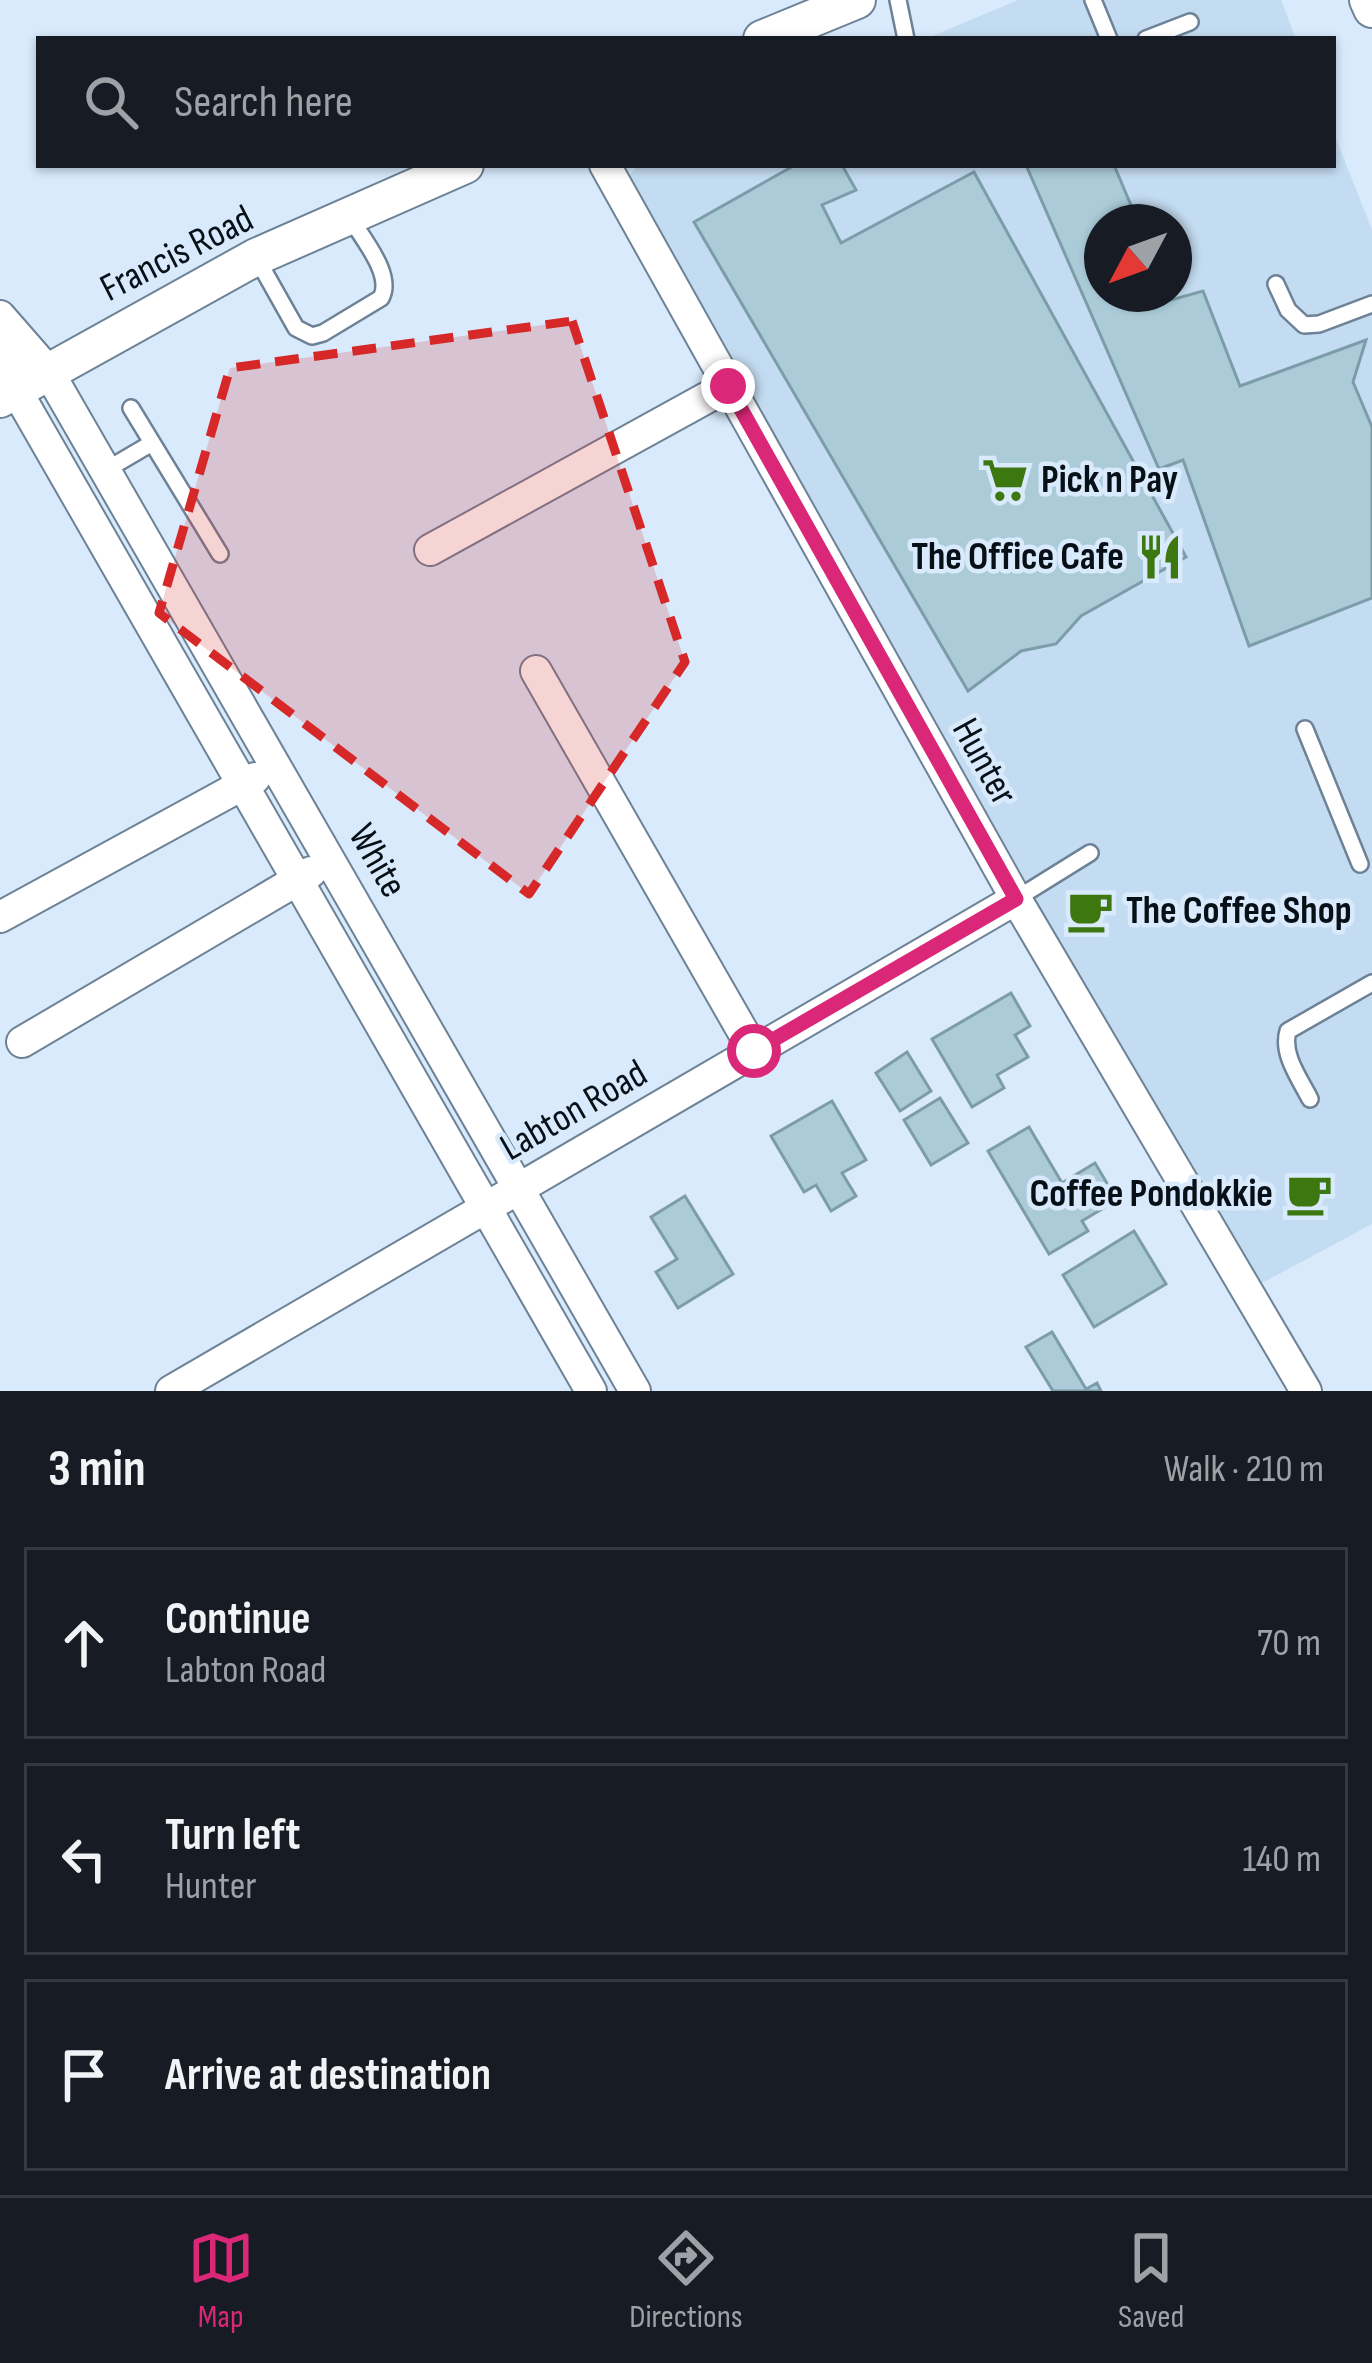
<!DOCTYPE html>
<html lang="en">
<head>
<meta charset="utf-8">
<style>
  :root { --surface:#171b24; --page:#20242c; --text:#f1f3f6; --muted:#9ea1a6; --line:#363941; --accent:#db2777 }
  body { margin:0; font-family:"Sofia Sans Condensed",sans-serif; background:var(--page); color:var(--text) }
  .compass { position:absolute; left:1084px; top:204px; width:108px; height:108px; border-radius:50%; background:var(--surface); box-shadow:0 3px 9px #0004; rotate:229deg }
  .stop { position:absolute; width:36px; height:36px; margin:-27px; border:9px solid #db2777; border-radius:50%; background:#fff }
  .stop.end { background:#db2777; border-color:#fff; box-shadow:0 3px 12px #0008 }
  .list { margin:0; padding:0; list-style:none }
  h2 { display:flex; justify-content:space-between; align-items:center; height:156px; margin:0; padding:0 48px; font-size:51px }
  h2 small { font-size:39px; font-weight:400; color:var(--muted) }
  .list li { display:grid; grid-template-columns:78px 1fr auto; gap:36px; align-items:center; box-sizing:border-box; height:192px; margin:0 24px 24px; padding:0 24px; border:3px solid var(--line); border-radius:0px }
  .list b { display:block; font-size:45px; white-space:nowrap }
  .list p { margin:0; font-size:39px; white-space:nowrap; color:var(--muted) }
  .list em { font-size:39px; font-style:normal; color:var(--muted) }
  .icon { flex:none; width:66px; height:66px; fill:none; stroke:currentColor; stroke-width:2; stroke-linecap:round; stroke-linejoin:round }
  .map { position:relative; flex:none; width:1372px; height:1391px; overflow:hidden }
  .search { position:absolute; background:var(--surface); box-shadow:0 3px 9px #0004; left:36px; right:36px; top:36px; height:132px; display:flex; align-items:center; gap:30px; box-sizing:border-box; padding:0 42px; border-radius:0px; color:var(--muted); font-size:45px }
  .sheet { height:804px; background:var(--surface) }
  nav { display:flex; justify-content:space-around; align-items:center; box-sizing:border-box; height:168px; border-top:3px solid var(--line); background:var(--surface); font-size:33px; color:var(--muted) }
  nav a { display:grid; justify-items:center; gap:6px }
  nav .on { color:var(--accent) }
  .map>svg:first-child { display:block }
  .built { fill:#c4dcf1; fill-rule:evenodd }
  .building { fill:#abcbd9; stroke:#7d9ca9; stroke-width:3 }
  .lines { fill:none; stroke-linecap:round; stroke-linejoin:round }
  .service-casing { stroke:#6d8296; stroke-width:20 }
  .minor-casing { stroke:#6d8296; stroke-width:34 }
  .tertiary-casing { stroke:#6d8296; stroke-width:40 }
  .service { stroke:#fff; stroke-width:15 }
  .minor { stroke:#fff; stroke-width:30 }
  .tertiary { stroke:#fff; stroke-width:36 }
  .route { stroke:#db2777; stroke-width:15 }
  .marked { fill:#d62828; fill-opacity:0.2; stroke:#d62828; stroke-width:9; stroke-dasharray:24 15; stroke-linejoin:round }
  .labels { text-anchor:middle; dominant-baseline:central; stroke-width:9; stroke-linejoin:round; paint-order:stroke }
  .street-label { font-size:39px; fill:#081017; stroke:#d8eafc }
  .poi-label { font-size:39px; font-weight:bold; fill:#081017; stroke:#d8eafc; text-anchor:start }
</style>
</head>
<body>
<div class="map">
<svg width="1372" height="1391" viewBox="0 0 1372 1391">
  <rect width="100%" height="100%" fill="#d8eafc"/>
  <path class="built" d="M1018 0H1281L1296 39H925Z
    M1333 131 1372 230V1224L1251 1289 622 187 637 165H1333ZM1102 222H1174V294H1102Z"/>
  <path class="building" d="M795 165H842L856 190 822 205 841 243 974 172 1186 557 1081 616 1056 644 1021 651 968 691 694 222Z
    M1026 165H1114L1138 222H1102V294H1169L1171 300 1203 291 1240 386 1366 340 1353 382 1372 427V598L1249 646 1183 460 1159 469Z
    M1011 993 1030 1026 1015 1035 1028 1057 997 1075 1004 1088 972 1107 932 1039Z
    M907 1052 931 1091 900 1111 876 1073Z
    M940 1098 968 1143 931 1165 904 1120Z
    M832 1101 866 1160 842 1173 856 1196 831 1211 816 1185 804 1192 771 1136Z
    M1029 1127 1062 1183 1095 1163 1117 1200 1082 1221 1088 1231 1049 1254 988 1151Z
    M685 1196 733 1274 678 1308 656 1272 677 1259 651 1217Z
    M1134 1231 1166 1284 1094 1327 1063 1275Z
    M1052 1332 1086 1389 1097 1383 1101 1391H1053L1026 1347Z"/>
  <g class="lines">
    <g class="service-casing">
      <path id="service" d="M898 0 906 39
        M1093 0 1109 39
        M1146 39 1190 22
        M256 257 296 328 312 336 323 333 381 298C394 275 362 238 349 216
        M1276 284 1288 310 1304 325 1319 324 1372 304
        M131 408 220 554
        M106 470 152 443
        M1305 729 1360 864
        M1016 899 1090 853
        M1310 1099C1300 1079 1281 1054 1288 1031L1372 983"/>
    </g>
    <g class="minor-casing">
      <path id="minor" d="M605 165 1016 899 1306 1391
        M0 316 48 371 635 1391
        M6 327 16 390 591 1391
        M430 550 728 386
        M536 671 754 1051
        M0 917 255 778
        M22 1042 311 872
        M171 1391 1016 899"/>
    </g>
    <g class="tertiary-casing">
      <path id="tertiary" d="M1368 0 1372 9
        M762 39 857 0
        M0 399 256 257 465 165"/>
    </g>
    <use href="#service" class="service"/>
    <use href="#minor" class="minor"/>
    <use href="#tertiary" class="tertiary"/>
  </g>
  <g class="lines">
    <path class="route" d="M728 386 1016 899 754 1051"/>
  </g>
  <path class="marked" d="M572 321 685 662 529 894 159 613 230 368Z"/>
  <defs>
    <g id="supermarket-bare" transform="scale(3.6)"><path d="M-6-5.5h2.5l.6 2H6L4.5 2H-2.5L-4.4-4H-6ZM-1.5 3.2a1.3 1.3 0 1 0 .1 0ZM3 3.2a1.3 1.3 0 1 0 .1 0Z" fill="#3c780f" stroke="#d8eafc" stroke-width="2.5" paint-order="stroke"/></g>
    <g id="restaurant-bare" transform="scale(3.6)"><path d="M-5-6h1v4h1v-4h1v4h1v-4h1v5L-1.5 .5V6h-2V.5L-5-1ZM5-6V6H3V1.5H1.5Q1.5-4 5-6Z" fill="#3c780f" stroke="#d8eafc" stroke-width="2.5" paint-order="stroke"/></g>
    <g id="cafe-bare" transform="scale(3.6)"><path d="M-5.5-4.5H6V0H3Q3 3.5 0 3.5H-2.5Q-5.5 3.5-5.5 0ZM3-3.2v2h1.7v-2ZM-6 4.5H4V6H-6Z" fill="#3c780f" stroke="#d8eafc" stroke-width="2.5" paint-order="stroke"/></g>
  </defs>
  <g fill-rule="evenodd">
    <use href="#supermarket-bare" x="1005" y="480"/>
    <use href="#restaurant-bare" x="1160" y="557"/>
    <use href="#cafe-bare" x="1090" y="911"/>
    <use href="#cafe-bare" x="1309" y="1194"/>
  </g>
  <g class="labels">
    <g class="street-label">
      <text transform="translate(177 254) rotate(-27)">Francis Road</text>
      <text transform="translate(984 762) rotate(61)">Hunter</text>
      <text transform="translate(377 861) rotate(60)">White</text>
      <text transform="translate(574 1111) rotate(-30)">Labton Road</text>
    </g>
    <g class="poi-label">
      <text x="1041" y="480">Pick n Pay</text>
      <text x="1124" y="557" text-anchor="end">The Office Cafe</text>
      <text x="1126" y="911">The Coffee Shop</text>
      <text x="1273" y="1194" text-anchor="end">Coffee Pondokkie</text>
    </g>
  </g>
</svg>
<svg class="compass" viewBox="-18 -18 36 36"><path d="M0-13l5 13h-10z" fill="#e53935"/><path d="M0 13l5-13h-10z" fill="#9ea1a6"/></svg>
<div class="stop" style="left:754px;top:1051px"></div>
<div class="stop end" style="left:728px;top:386px"></div>
<div class="search"><svg class="icon" aria-label="search" viewBox="0 0 24 24"><circle cx="10" cy="10" r="6"/><path d="M15 15l6 6"/></svg>Search here</div>
</div>
<section class="sheet">
<h2>3 min<small>Walk · 210 m</small></h2>
<ul class="list">
<li><svg class="icon" aria-label="ahead" viewBox="0 0 24 24"><path d="M12 20V5M6 11l6-6 6 6"/></svg><div><b>Continue</b><p>Labton Road</p></div><em>70 m</em></li>
<li><svg class="icon" aria-label="left" viewBox="0 0 24 24"><path d="M17 20v-9H6M10 6l-5 5 5 5"/></svg><div><b>Turn left</b><p>Hunter</p></div><em>140 m</em></li>
<li><svg class="icon" aria-label="arrive" viewBox="0 0 24 24"><path d="M6 21V4h12l-3 4 3 4H6"/></svg><div><b>Arrive at destination</b></div></li>
</ul>
</section>
<nav>
<a class="on"><svg class="icon" aria-label="map" viewBox="0 0 24 24"><path d="M3 6l6-2 6 2 6-2v14l-6 2-6-2-6 2zM9 4v14M15 6v14"/></svg>Map</a>
<a><svg class="icon" aria-label="directions" viewBox="0 0 24 24"><path d="M12 3l9 9-9 9-9-9zM9 14v-3h6M13 9l2 2-2 2"/></svg>Directions</a>
<a><svg class="icon" aria-label="saved" viewBox="0 0 24 24"><path d="M7 4h10v16l-5-4-5 4z"/></svg>Saved</a>
</nav>
</body>
</html>
